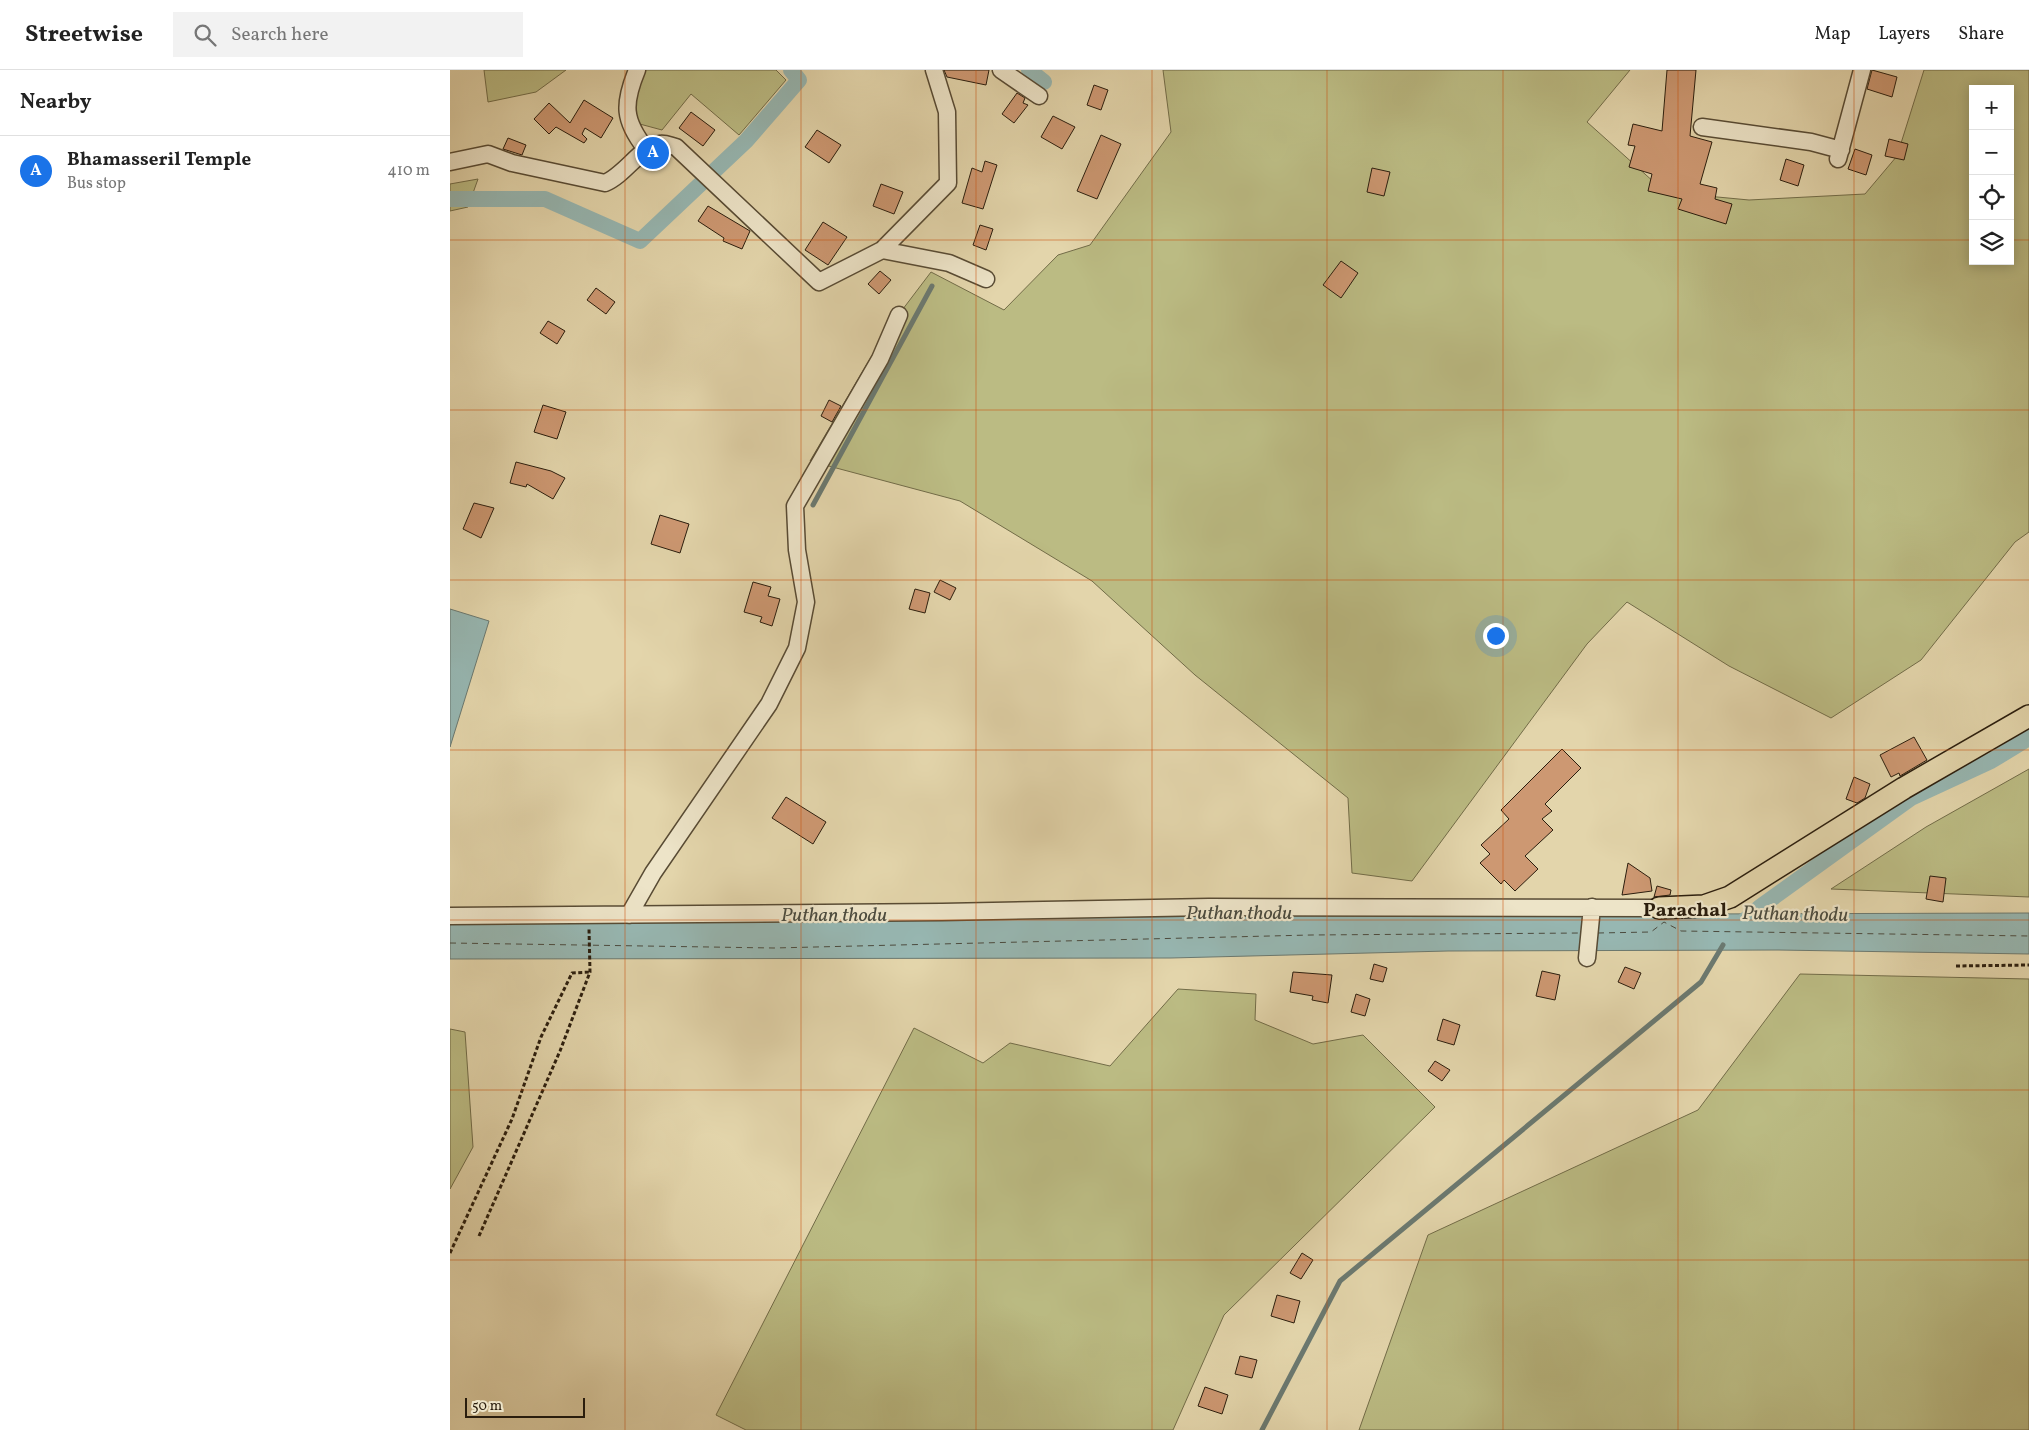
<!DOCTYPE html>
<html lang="en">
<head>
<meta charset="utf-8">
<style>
  :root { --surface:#fff; --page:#f2f2f2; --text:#222; --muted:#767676; --line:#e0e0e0; --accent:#1a73e8 }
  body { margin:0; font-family:Vollkorn,serif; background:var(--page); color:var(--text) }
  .controls { position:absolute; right:15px; top:15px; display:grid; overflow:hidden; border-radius:0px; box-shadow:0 2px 12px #0003 }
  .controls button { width:45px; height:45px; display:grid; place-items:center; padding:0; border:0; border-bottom:1px solid var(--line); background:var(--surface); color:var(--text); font:25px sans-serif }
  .scale { position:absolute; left:15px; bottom:12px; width:120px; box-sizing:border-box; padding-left:5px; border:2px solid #2a1d0d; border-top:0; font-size:14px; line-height:18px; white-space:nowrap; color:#2a1d0d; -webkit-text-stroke:4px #ede4c8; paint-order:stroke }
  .you { position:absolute; left:1045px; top:565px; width:18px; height:18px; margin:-12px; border:4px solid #fff; border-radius:50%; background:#1a73e8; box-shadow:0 0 0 8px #1a73e833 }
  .badge { display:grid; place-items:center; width:32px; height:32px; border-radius:50%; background:var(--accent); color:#fff; font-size:16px; font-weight:700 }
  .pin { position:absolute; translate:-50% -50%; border:2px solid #fff; box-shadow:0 1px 5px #0006 }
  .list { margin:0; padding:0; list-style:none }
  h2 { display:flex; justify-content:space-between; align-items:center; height:65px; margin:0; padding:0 20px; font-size:21px }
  h2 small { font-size:16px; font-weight:400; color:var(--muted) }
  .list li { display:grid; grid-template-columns:32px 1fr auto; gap:15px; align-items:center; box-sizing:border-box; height:70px; padding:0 20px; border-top:1px solid var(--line) }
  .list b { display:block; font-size:19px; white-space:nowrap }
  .list p { margin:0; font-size:16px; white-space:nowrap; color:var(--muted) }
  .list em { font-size:16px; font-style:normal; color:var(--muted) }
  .icon { flex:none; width:28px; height:28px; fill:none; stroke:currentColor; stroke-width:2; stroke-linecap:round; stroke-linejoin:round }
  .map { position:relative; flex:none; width:1579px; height:1360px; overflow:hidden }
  header { display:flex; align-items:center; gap:30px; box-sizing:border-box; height:70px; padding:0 25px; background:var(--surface); border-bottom:1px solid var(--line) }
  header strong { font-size:24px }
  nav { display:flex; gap:28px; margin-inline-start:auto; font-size:18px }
  .search { width:350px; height:45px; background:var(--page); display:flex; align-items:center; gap:12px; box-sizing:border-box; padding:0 18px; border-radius:0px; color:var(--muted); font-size:19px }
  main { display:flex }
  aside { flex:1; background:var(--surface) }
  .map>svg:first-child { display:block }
  .green { fill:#bbbb83; stroke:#726c48; fill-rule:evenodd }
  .water { fill:#97b7b2; stroke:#6b7970 }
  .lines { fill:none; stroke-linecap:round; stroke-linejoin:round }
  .stream { stroke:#6b7970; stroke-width:5 }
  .canal { stroke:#97b7b2; stroke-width:16 }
  .ferry { stroke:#4b4b3f; stroke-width:1; stroke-dasharray:6 5; stroke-linecap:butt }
  .building { fill:#cd9872; stroke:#2a1d0d }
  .minor-casing { stroke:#584b34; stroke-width:19 }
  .major-casing { stroke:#2a1d0d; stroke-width:24 }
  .path { stroke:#2a1d0d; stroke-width:3; stroke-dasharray:4 2.5; stroke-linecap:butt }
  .minor { stroke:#ede4c8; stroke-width:16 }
  .major { stroke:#e3d5ab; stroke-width:21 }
  .grid { fill:none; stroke:#cc500c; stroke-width:1; stroke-opacity:0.55 }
  .labels { text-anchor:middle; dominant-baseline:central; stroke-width:4.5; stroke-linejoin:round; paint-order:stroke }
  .neighbourhood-label { font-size:20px; font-weight:bold; fill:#2a1d0d; stroke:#ede4c8 }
  .water-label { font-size:20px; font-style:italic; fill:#4b4b3f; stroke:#ede4c8 }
</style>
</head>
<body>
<header>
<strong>Streetwise</strong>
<div class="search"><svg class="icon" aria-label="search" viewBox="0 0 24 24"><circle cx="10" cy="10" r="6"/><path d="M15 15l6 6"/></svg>Search here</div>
<nav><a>Map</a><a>Layers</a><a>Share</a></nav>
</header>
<main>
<aside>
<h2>Nearby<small></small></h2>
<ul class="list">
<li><span class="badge">A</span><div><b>Bhamasseril Temple</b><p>Bus stop</p></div><em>410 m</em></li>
</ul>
</aside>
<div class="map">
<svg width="1579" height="1360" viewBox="0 0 1579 1360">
  <rect width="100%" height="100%" fill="#e3d5ab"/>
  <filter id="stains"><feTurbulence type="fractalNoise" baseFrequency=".004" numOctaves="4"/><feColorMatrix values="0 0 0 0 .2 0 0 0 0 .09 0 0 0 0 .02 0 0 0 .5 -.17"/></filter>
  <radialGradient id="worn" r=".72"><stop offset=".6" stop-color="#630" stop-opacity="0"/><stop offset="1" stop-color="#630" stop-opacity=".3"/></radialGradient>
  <path class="green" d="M34 0H116L86 22 38 32Z
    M195 0H326L336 10 289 65 241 24 212 60 186 53 183 27Z
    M713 0H1180L1137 52 1215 122 1299 130 1415 124 1447 86 1474 0H1579V462L1565 472 1471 590 1381 648 1279 596 1177 532 1137 574 962 811 902 803 898 728 745 605 642 511 510 431 360 391 437 260 481 202 554 240 608 185 640 175 721 62ZM1523 19H1560V191H1523Z
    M28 109 18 137 0 141V114Z
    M1579 699V827L1381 819 1476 757Z
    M1350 904 1579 909V1360H909L978 1165 1248 1040Z
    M728 919 806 924 805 950 863 974 913 965 985 1037 774 1245 723 1360H296L266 1345 464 958 533 993 560 973 660 996Z
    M0 959 15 962 23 1077 0 1119Z"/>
  <path class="water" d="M0 539 39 551 0 677Z
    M1579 843V884L1328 880 998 881 721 888 0 889V851H209L914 845Z"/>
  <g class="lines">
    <path class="stream" d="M363 435 482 216
      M812 1360 890 1211 1251 912 1273 875"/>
    <path class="canal" d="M579 0 594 12
      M0 129H95L190 171 296 71 349 10 341 0
      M1285 859 1310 837 1461 728 1541 691 1579 668"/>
    <path class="ferry" d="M1148 863 1201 862 1214 852 1231 861 1579 866
      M0 873 324 878 861 865 1132 863"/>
  </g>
  <path class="building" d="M494 0H539L536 15 497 7Z
    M1217 0H1246L1240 66 1262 72 1250 114 1267 118 1265 129 1282 134 1276 154 1228 139 1232 129 1198 121 1202 104 1179 97 1185 76 1178 75 1183 54 1212 61Z
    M1422 0 1447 7 1442 27 1417 19Z
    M644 15 658 20 651 40 637 35Z
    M567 23 575 28 573 33 578 35 564 53 552 44Z
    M134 30 163 48 151 68 135 58 132 64 137 69 134 73 106 57 99 64 84 49 99 33 120 53Z
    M241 42 265 60 253 76 229 58Z
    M603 46 625 57 612 79 591 67Z
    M367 60 391 75 379 93 355 77Z
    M651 65 671 74 647 129 627 121Z
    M58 68 76 75 72 85 53 79Z
    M1439 69 1458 74 1454 90 1435 86Z
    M1405 79 1422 85 1416 105 1398 99Z
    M1336 89 1354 95 1348 116 1330 110Z
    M535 91 547 95 533 139 512 133 522 98 532 102Z
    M922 98 940 102 934 126 917 122Z
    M431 114 453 122 444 144 423 136Z
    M258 136 300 161 292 179 273 171 274 168 248 151Z
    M373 152 397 167 378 195 355 180Z
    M530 155 543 159 536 180 523 175Z
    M891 191 908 203 891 228 873 215Z
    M430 201 441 210 429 224 418 214Z
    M146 218 165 232 156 244 137 230Z
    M98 251 115 261 107 274 90 263Z
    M379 330 391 336 382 352 371 346Z
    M93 335 116 342 107 369 84 362Z
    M66 392 101 401 115 408 103 429 77 414 76 417 60 413Z
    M24 433 44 438 31 468 13 459Z
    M210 445 239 454 230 483 201 474Z
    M490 510 506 518 500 530 484 522Z
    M303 512 321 517 318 526 330 529 322 556 310 552 312 547 294 542Z
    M465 519 480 523 475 543 459 539Z
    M1464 667 1477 690 1450 706 1449 703 1441 707 1430 685Z
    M1112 679 1131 698 1095 734 1102 741 1092 749 1103 760 1075 786 1088 799 1065 821 1054 810 1051 814 1030 793 1040 784 1031 775 1059 749 1051 740Z
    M1404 707 1420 714 1415 728 1407 733 1396 729Z
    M336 727 376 752 363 774 322 748Z
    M1178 793 1200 808 1202 821 1172 825Z
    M1480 806 1496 808 1493 832 1476 829Z
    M1207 816 1221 820 1220 825 1204 827Z
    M924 894 937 898 933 912 920 909Z
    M1175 897 1191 903 1184 919 1168 912Z
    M1092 901 1110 905 1105 930 1086 926Z
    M843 902 882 905 878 933 862 930 863 926 840 922Z
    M906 924 920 929 915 946 901 942Z
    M993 949 1010 955 1004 975 987 970Z
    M985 991 1000 1000 992 1011 978 1001Z
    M852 1183 863 1190 851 1209 840 1203Z
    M827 1225 850 1231 844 1253 821 1246Z
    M790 1286 807 1290 802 1308 785 1304Z
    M755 1317 778 1325 772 1344 748 1336Z"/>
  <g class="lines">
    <g class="minor-casing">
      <path id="minor" d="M187 0C173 34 173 50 196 79
        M551 0 589 26
        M1252 57 1361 72 1391 80
        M1388 89 1412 0
        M0 92 38 84 62 93 155 113C175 105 192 75 210 74 215 73 221 76 226 77L369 212 432 180 498 113 497 42 484 0
        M432 180 499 193 536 209
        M179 845 203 803 319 634 347 578 356 532 347 480 345 436 430 289 449 245
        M0 846 492 842 759 837 1209 838
        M1137 888 1142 837"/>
    </g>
    <g class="major-casing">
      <path id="major" d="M1209 838 1254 836 1280 827 1454 718 1579 646"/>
    </g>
    <path class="path" d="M1506 896 1579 895
      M29 1166 110 981 140 902 139 859
      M0 1183 62 1049 91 967 122 903 140 902"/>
    <use href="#minor" class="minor"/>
    <use href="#major" class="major"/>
  </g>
  <path class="grid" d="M175 0V1360M351 0V1360M526 0V1360M702 0V1360M877 0V1360M1053 0V1360M1228 0V1360M1404 0V1360M0 170H1523M1560 170H1579M0 340H1579M0 510H1579M0 680H1579M0 850H1579M0 1020H1579M0 1190H1579"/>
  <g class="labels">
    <g class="neighbourhood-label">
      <text x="1235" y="841">Parachal</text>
    </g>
    <g class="water-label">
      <text x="789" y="844">Puthan thodu</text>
      <text transform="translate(1345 845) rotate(1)">Puthan thodu</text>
      <text x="384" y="846">Puthan thodu</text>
    </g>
  </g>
  <rect width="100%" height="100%" filter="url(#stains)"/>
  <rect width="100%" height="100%" fill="url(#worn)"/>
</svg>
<div class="controls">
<button>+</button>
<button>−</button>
<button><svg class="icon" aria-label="locate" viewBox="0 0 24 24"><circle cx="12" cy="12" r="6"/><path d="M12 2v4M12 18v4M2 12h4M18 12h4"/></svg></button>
<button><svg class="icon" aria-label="layers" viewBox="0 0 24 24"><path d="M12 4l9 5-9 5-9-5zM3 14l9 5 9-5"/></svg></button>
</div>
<div class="scale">50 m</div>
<div class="you"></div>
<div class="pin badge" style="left:203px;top:83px">A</div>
</div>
</main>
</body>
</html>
